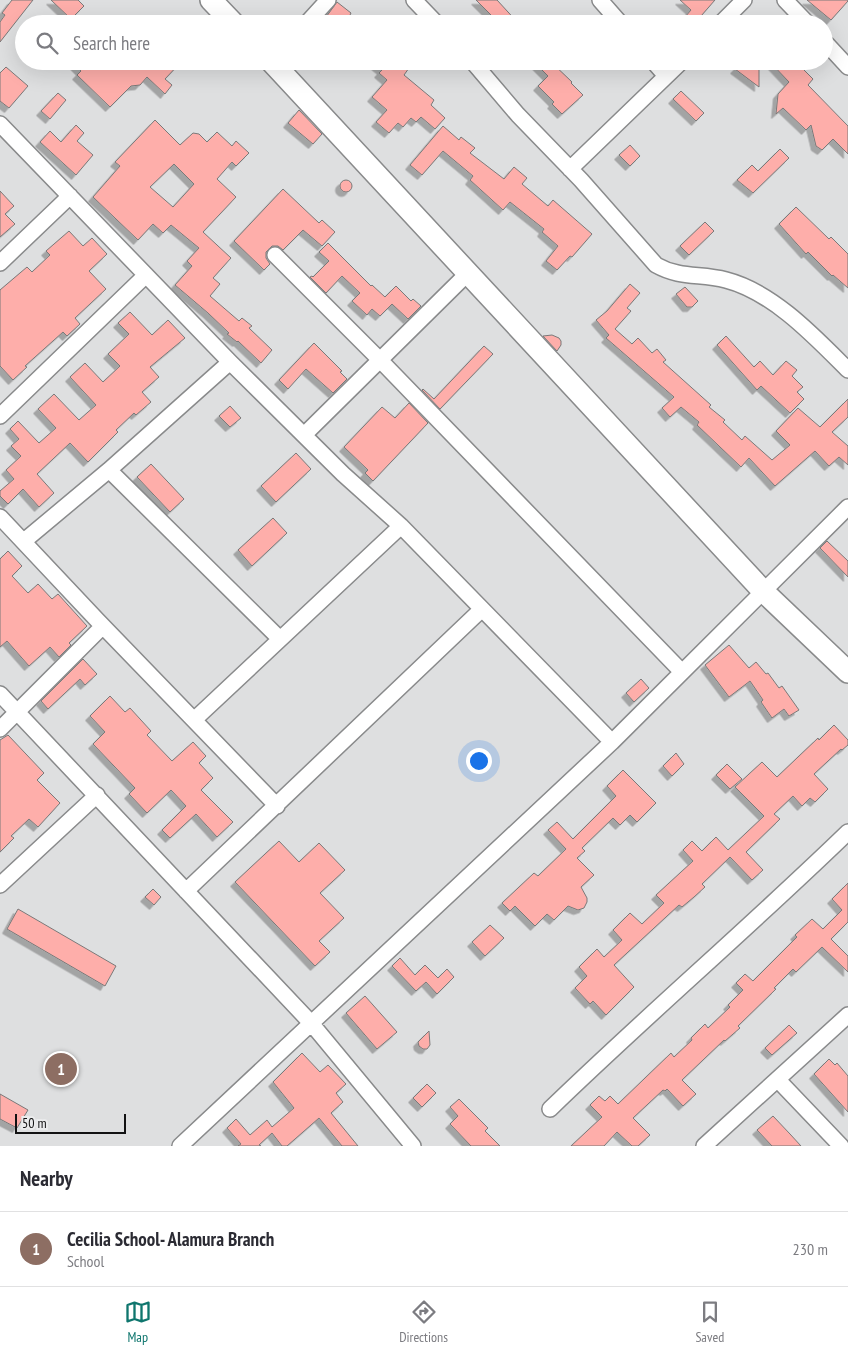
<!DOCTYPE html>
<html lang="en">
<head>
<meta charset="utf-8">
<style>
  :root { --surface:#fff; --page:#f7f7f7; --text:#2b2b33; --muted:#7c7c81; --line:#e1e1e2; --accent:#0f766e }
  body { margin:0; font-family:"PT Sans Narrow",sans-serif; background:var(--page); color:var(--text) }
  .scale { position:absolute; left:15px; bottom:12px; width:111px; box-sizing:border-box; padding-left:5px; border:2px solid #121213; border-top:0; font-size:14px; line-height:18px; white-space:nowrap; color:#121213; -webkit-text-stroke:4px #ebeced; paint-order:stroke }
  .you { position:absolute; left:478px; top:760px; width:18px; height:18px; margin:-12px; border:4px solid #fff; border-radius:50%; background:#1a73e8; box-shadow:0 0 0 8px #1a73e833 }
  .badge { display:grid; place-items:center; width:32px; height:32px; border-radius:50%; background:var(--accent); color:#fff; font-size:16px; font-weight:700 }
  .pin { position:absolute; translate:-50% -50%; border:2px solid #fff; box-shadow:0 1px 5px #0006 }
  .list { margin:0; padding:0; list-style:none }
  h2 { display:flex; justify-content:space-between; align-items:center; height:65px; margin:0; padding:0 20px; font-size:21px }
  h2 small { font-size:16px; font-weight:400; color:var(--muted) }
  .list li { display:grid; grid-template-columns:32px 1fr auto; gap:15px; align-items:center; box-sizing:border-box; height:75px; padding:0 20px; border-top:1px solid var(--line) }
  .list b { display:block; font-size:19px; white-space:nowrap }
  .list p { margin:0; font-size:16px; white-space:nowrap; color:var(--muted) }
  .list em { font-size:16px; font-style:normal; color:var(--muted) }
  .icon { flex:none; width:28px; height:28px; fill:none; stroke:currentColor; stroke-width:2; stroke-linecap:round; stroke-linejoin:round }
  .map { position:relative; flex:none; width:848px; height:1146px; overflow:hidden }
  .search { position:absolute; background:var(--surface); box-shadow:0 5px 20px #0002; left:15px; right:15px; top:15px; height:55px; display:flex; align-items:center; gap:12px; box-sizing:border-box; padding:0 18px; border-radius:28px; color:var(--muted); font-size:19px }
  .sheet { height:140px; background:var(--surface) }
  nav { display:flex; justify-content:space-around; align-items:center; box-sizing:border-box; height:70px; border-top:1px solid var(--line); background:var(--surface); font-size:14px; color:var(--muted) }
  nav a { display:grid; justify-items:center; gap:2px }
  nav .on { color:var(--accent) }
  .map>svg:first-child { display:block }
  .building { fill:#feaeaa; stroke:#7a7979; fill-rule:evenodd; filter:url(#shadow) }
  .lines { fill:none; stroke-linecap:round; stroke-linejoin:round }
  .street-casing { stroke:#898a8b; stroke-width:18 }
  .secondary-casing { stroke:#898a8b; stroke-width:24 }
  .street { stroke:#fff; stroke-width:15 }
  .secondary { stroke:#fff; stroke-width:21 }
</style>
</head>
<body>
<div class="map">
<svg width="848" height="1146" viewBox="0 0 848 1146">
  <defs>
    <filter id="shadow"><feDropShadow dx="-4.5" dy="4.5" stdDeviation="0" flood-color="#0004"/></filter>
  </defs>
  <rect width="100%" height="100%" fill="#dedfe0"/>
  <path class="building" d="M12 0H33L0 42V22L5 15 2 13Z
    M51 0H78L84 6 71 19Z
    M476 0H497L519 24H496L489 17 491 15Z
    M680 0H715L694 24 685 17 691 10Z
    M807 0H848V1L831 20Z
    M337 2 351 13 350 15 361 24H321Z
    M71 61H182L165 79 172 85 165 94 147 77 140 85 131 86 110 107 77 75 81 71Z
    M371 61H401L409 68 404 75 434 100 431 105 445 118 435 129 421 117 416 122 411 118 403 127 398 123 389 133 376 122 387 110 372 97 387 80 379 73 382 70Z
    M533 61H550L572 82 571 83 583 95 562 114 552 104 554 102 538 86 548 76Z
    M743 61H759V87L735 69Z
    M769 61H795L813 79 808 85 848 126V154L833 139 822 150 816 146 811 125 806 130 783 108 776 114 778 94 789 82Z
    M6 67 28 86 9 108 0 101V73Z
    M681 91 704 113 696 121 673 99Z
    M58 93 66 100 50 119 41 111Z
    M299 110 322 134 313 144 288 123Z
    M155 120 180 145 193 133 199 134 207 142 217 132 232 146 236 141 249 153 236 166 232 162 217 179 236 197 203 232 231 258 213 278 220 284 210 296 239 321 242 318 252 326 249 328 272 350 261 363 238 341 237 342 227 334 229 333 208 313 175 285 192 266 187 261 199 248 171 225 163 233 153 224 138 240 93 197 120 166 115 162ZM174 164 194 184 173 207 150 187Z
    M76 125 84 133 77 141 93 155 76 175 40 142 50 131 61 142Z
    M443 126 459 140 461 137 475 148 470 153 504 179 514 167 527 178 522 184 548 206 553 200 592 234 572 257 570 256 557 270 546 261 558 246 542 232 544 229 510 202 503 210 470 180 473 176 443 151 422 175 410 165Z
    M630 145 640 156 630 166 619 155Z
    M780 149 789 158 753 193 737 180 752 165 758 171Z
    M340 186a6 6 0 1 1 12 0a6 6 0 1 1-12 0Z
    M283 189 319 223 322 220 335 232 322 246 303 230 283 250 278 246H272L266 252V258L270 264 264 270 234 241Z
    M0 191 14 206 5 214 15 224 0 237Z
    M796 207 829 239 831 237 848 254V288L833 275 832 276 808 252 806 254 779 224Z
    M705 222 714 231 689 255 680 246Z
    M69 231 83 246 92 238 107 254 89 271 106 289 75 318 80 324 67 336 63 332 25 366 27 367 13 380 0 366V290L27 267 32 272 50 255 46 251Z
    M328 243 371 286 372 285 385 297 396 286 411 301 413 299 421 306 408 319 392 304 380 316 372 309 367 315 352 301 360 293 342 276 326 293 310 277 312 276 313 277 329 261 319 252Z
    M630 284 640 293 627 308 631 311 615 329 632 344 638 338 652 353 657 349 666 360 663 362 711 405 709 407 725 420 723 422 742 440 745 436 772 460 790 445 776 431 798 408 820 427 848 399V417L832 432 848 446V465L839 457 829 466 815 451 775 486 749 458 741 467 697 425 699 422 681 407 670 417 662 408 674 397 606 338 609 335 596 320 607 311Z
    M685 287 698 301 692 307H687L676 294Z
    M130 312 152 335 168 320 185 338 150 367 159 377 142 392 151 402 136 415 134 413 116 430 118 432 88 462 70 443 53 459 37 474 54 493 39 507 23 489 8 504 0 496V491L14 479 6 470 21 456 11 446 19 439 10 429 18 421 39 443 56 428 38 409 54 394 79 420 96 405 70 377 85 363 103 382 120 366 108 354 129 334 118 323Z
    M552 335 559 338 561 341V345L557 351 543 336Z
    M726 336 754 367 760 361 773 375 786 361 797 370 792 376 803 387 797 392 804 399 790 413 761 386 757 390 717 345Z
    M314 343 342 371 340 372 347 379 333 393 306 369 288 389 279 380Z
    M484 346 493 354 440 409 422 390 423 389 434 399Z
    M409 403 428 423 373 481 365 473 368 470 344 447 382 407 395 418Z
    M230 406 241 418 230 427 219 416Z
    M296 453 311 469 276 502 261 486Z
    M151 464 184 499 170 512 137 477Z
    M273 518 287 533 252 566 238 550Z
    M827 541 848 561V577L820 548Z
    M8 551 22 566 12 576 28 593 38 584 52 599 58 594 87 626 69 643 71 645 59 657 50 647 29 666 7 641 0 647V559Z
    M729 645 749 668 756 662 766 674 768 673 779 688 782 686 799 710 789 716 784 709 772 718 761 702 763 700 750 681 729 697 705 665Z
    M83 659 97 674 85 685 80 679 48 709 41 701Z
    M641 679 649 688 634 702 626 693Z
    M110 696 125 712 130 708 151 731 147 735 172 761 193 742 206 756 199 763 213 778 201 790 233 822 217 837 196 814 170 838 162 830 186 806 171 790 147 813 129 794 135 788 93 744 105 732 90 716Z
    M834 725 848 740V745L842 750 841 749 814 774 828 789 815 802 810 798 802 806 793 796 774 814 780 819 746 852 763 870 752 880 730 857 702 884 705 887 694 897 682 907 679 905 614 965 634 987 606 1015 593 1001 590 1004 575 988 587 976 579 967 597 949 604 957 622 940 613 930 630 913 642 924 664 903 656 895 693 861 683 850 692 841 702 851 716 837 728 850 764 816 735 787 762 762 777 777 818 738 819 740Z
    M8 735 44 773 37 780 60 803 38 827 29 819 11 836 14 838 0 852V740Z
    M676 753 684 764 672 776 663 766Z
    M727 764 742 779 730 789 716 775Z
    M623 770 656 803 637 822 630 815 620 825 613 818 582 848 585 851 577 858 594 875 581 887 587 898V902L584 908 578 910 568 906 554 920 547 914 535 926 515 906 510 911 502 903 534 873 538 876 566 849 548 830 557 822 573 839 616 796 607 786Z
    M279 841 299 862 319 843 345 870 320 893 344 918 319 941 330 952 315 966 235 882Z
    M848 883V922L831 939 848 956V972L822 947 796 972 793 969 774 988 776 989 738 1026 740 1028 725 1041 724 1040 682 1080 696 1094 683 1106 667 1089 665 1091 663 1090 633 1118 650 1135 638 1146H632L617 1132 604 1146H571L602 1117 590 1105 599 1096 605 1101 610 1096 618 1104 671 1053 674 1057 692 1040 691 1038 705 1024 708 1028 730 1007 728 1005 743 990 736 983 745 974 753 981 797 937 795 935 812 919 823 929 842 910 832 899Z
    M153 889 161 897 154 905 145 897Z
    M18 909 116 966 105 986 7 929Z
    M490 925 504 938 485 956 472 942Z
    M400 958 415 975 425 965 438 978 447 969 454 977 437 994 426 982 416 991 392 966Z
    M365 996 397 1032 377 1049 346 1013Z
    M789 1025 797 1033 772 1055 765 1048Z
    M429 1031 430 1045 427 1049H423L419 1046 418 1042Z
    M302 1053 320 1072 328 1065 346 1084 336 1093 343 1102 331 1113 358 1146H342L319 1118 287 1146H282L272 1133 259 1145 261 1146H238L241 1144 227 1128 236 1119 250 1135 267 1120 272 1127 294 1108 273 1082Z
    M829 1059 835 1065 837 1063 848 1076V1112L814 1074Z
    M427 1084 436 1093 422 1107 413 1098Z
    M0 1094 28 1110 17 1128 0 1119Z
    M459 1099 488 1128 485 1131 500 1146H471L450 1124 458 1116 450 1107Z
    M773 1116 790 1134 801 1146H772L757 1130Z"/>
  <g class="lines">
    <g class="street-casing">
      <path id="street" d="M414 0 437 24
        M600 0 621 24
        M785 0 808 24
        M306 24 328 0
        M720 24 744 0
        M824 41 848 67
        M472 61 518 115 581 180 656 265C681 279 700 273 726 280 773 292 815 337 848 370
        M653 61 666 76
        M0 124 230 362 343 474 401 526 612 742
        M570 169 682 61
        M275 255 380 360 682 672
        M0 263 70 196
        M0 416 146 275
        M304 435 468 273
        M109 470 280 639
        M0 517 98 621 277 806
        M24 541 109 470 230 362
        M0 694 311 1023 413 1146
        M195 719 401 526
        M0 729 103 626
        M0 885 97 795
        M186 891 482 609
        M778 1080 841 1146
        M550 1109C647 1015 750 927 848 832
        M180 1146 612 742 848 507
        M704 1146 848 1015"/>
    </g>
    <g class="secondary-casing">
      <path id="secondary" d="M211 0 234 24
        M271 61 764 592 848 672"/>
    </g>
    <use href="#street" class="street"/>
    <use href="#secondary" class="secondary"/>
  </g>
</svg>
<div class="scale">50 m</div>
<div class="you"></div>
<div class="pin badge" style="left:61px;top:1069px;background:#8d6e63">1</div>
<div class="search"><svg class="icon" aria-label="search" viewBox="0 0 24 24"><circle cx="10" cy="10" r="6"/><path d="M15 15l6 6"/></svg>Search here</div>
</div>
<section class="sheet">
<h2>Nearby<small></small></h2>
<ul class="list">
<li><span class="badge" style="background:#8d6e63">1</span><div><b>Cecilia School- Alamura Branch</b><p>School</p></div><em>230 m</em></li>
</ul>
</section>
<nav>
<a class="on"><svg class="icon" aria-label="map" viewBox="0 0 24 24"><path d="M3 6l6-2 6 2 6-2v14l-6 2-6-2-6 2zM9 4v14M15 6v14"/></svg>Map</a>
<a><svg class="icon" aria-label="directions" viewBox="0 0 24 24"><path d="M12 3l9 9-9 9-9-9zM9 14v-3h6M13 9l2 2-2 2"/></svg>Directions</a>
<a><svg class="icon" aria-label="saved" viewBox="0 0 24 24"><path d="M7 4h10v16l-5-4-5 4z"/></svg>Saved</a>
</nav>
</body>
</html>
